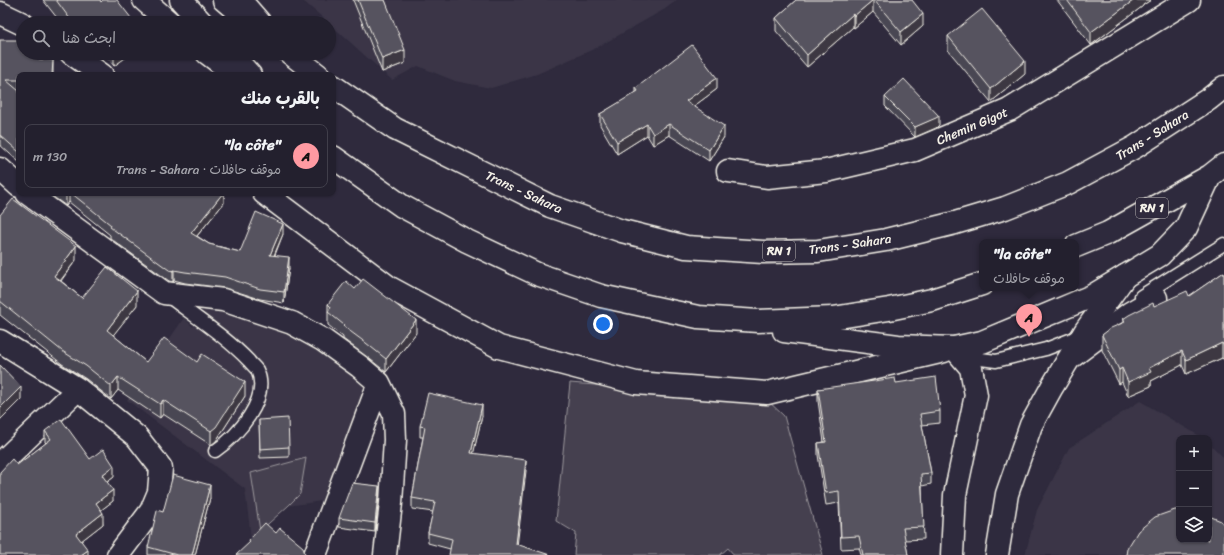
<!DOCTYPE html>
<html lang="ar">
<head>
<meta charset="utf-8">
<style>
  :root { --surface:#23202e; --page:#2b2836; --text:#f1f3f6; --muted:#a3a3aa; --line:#403e4a; --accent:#ff9aa2 }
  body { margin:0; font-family:Sriracha,"Playpen Sans Arabic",sans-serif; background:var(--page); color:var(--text); direction:rtl }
  .controls { position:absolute; right:12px; bottom:12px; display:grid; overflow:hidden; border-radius:8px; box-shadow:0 1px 3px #0004 }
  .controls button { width:36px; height:36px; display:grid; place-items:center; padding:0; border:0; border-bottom:1px solid var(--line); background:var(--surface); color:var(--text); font:20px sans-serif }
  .you { position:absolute; left:603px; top:324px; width:14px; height:14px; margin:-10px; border:3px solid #fff; border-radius:50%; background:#1a73e8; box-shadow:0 0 0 6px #1a73e833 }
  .badge { display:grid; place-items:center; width:26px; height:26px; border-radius:50%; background:var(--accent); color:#111; font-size:13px; font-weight:700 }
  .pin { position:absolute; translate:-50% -33px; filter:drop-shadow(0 1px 2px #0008) }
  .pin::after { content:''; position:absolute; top:21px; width:14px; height:12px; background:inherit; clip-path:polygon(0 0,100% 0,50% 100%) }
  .popup { position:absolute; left:979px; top:239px; width:100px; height:52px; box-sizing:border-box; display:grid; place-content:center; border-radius:8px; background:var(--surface); filter:drop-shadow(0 1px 3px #0005); font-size:13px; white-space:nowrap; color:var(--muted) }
  .popup b { font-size:15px; color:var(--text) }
  .popup::after { content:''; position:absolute; left:50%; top:100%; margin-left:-8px; border:8px solid transparent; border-top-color:var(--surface) }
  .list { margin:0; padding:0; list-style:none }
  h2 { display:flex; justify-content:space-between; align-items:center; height:52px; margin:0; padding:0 16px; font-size:17px }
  h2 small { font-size:13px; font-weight:400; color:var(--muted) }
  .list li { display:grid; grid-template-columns:26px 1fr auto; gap:12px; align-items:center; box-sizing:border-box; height:64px; margin:0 8px 8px; padding:0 8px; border:1px solid var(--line); border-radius:8px }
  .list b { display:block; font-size:15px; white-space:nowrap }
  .list p { margin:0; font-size:13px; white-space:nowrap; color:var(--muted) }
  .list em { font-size:13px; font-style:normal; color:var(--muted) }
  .icon { flex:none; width:22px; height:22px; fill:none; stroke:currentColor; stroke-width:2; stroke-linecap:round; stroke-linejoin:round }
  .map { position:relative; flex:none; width:1224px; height:555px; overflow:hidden; direction:ltr }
  .search { position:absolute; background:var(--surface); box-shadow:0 1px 3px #0004; left:16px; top:16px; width:320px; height:44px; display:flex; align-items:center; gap:10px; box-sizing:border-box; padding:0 14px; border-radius:22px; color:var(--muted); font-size:15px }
  .panel { position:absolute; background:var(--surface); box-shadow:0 1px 3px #0004; left:16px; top:72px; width:320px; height:124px; border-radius:8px; direction:rtl }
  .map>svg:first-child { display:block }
  .built { fill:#3b3647 }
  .green { fill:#454050; stroke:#9c989c }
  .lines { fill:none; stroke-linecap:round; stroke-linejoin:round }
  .lane-casing { stroke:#f4f1e8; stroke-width:15 }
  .street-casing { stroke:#f4f1e8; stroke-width:25 }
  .secondary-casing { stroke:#f4f1e8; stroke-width:25 }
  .primary-casing { stroke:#f4f1e8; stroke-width:25 }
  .highway-casing { stroke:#f4f1e8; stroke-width:25 }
  .lane { stroke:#2f2a3d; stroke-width:12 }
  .street { stroke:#2f2a3d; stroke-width:22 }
  .secondary { stroke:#2f2a3d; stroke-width:22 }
  .primary { stroke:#2f2a3d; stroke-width:22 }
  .highway { stroke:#2f2a3d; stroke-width:22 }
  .wall { fill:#4a4752; stroke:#f4f1e8 }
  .shaded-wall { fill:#3c3942; stroke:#f4f1e8 }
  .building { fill:#56525f; stroke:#f4f1e8 }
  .labels { text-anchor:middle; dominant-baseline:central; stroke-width:3; stroke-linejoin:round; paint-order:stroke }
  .shield { fill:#2f2a3d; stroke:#b9b5b5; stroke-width:1 }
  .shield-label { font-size:12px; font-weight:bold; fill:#f4f1e8 }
  .street-label { font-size:13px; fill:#f4f1e8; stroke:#2f2a3d }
</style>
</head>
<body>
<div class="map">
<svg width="1224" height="555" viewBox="0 0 1224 555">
  <rect width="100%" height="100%" fill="#2f2a3d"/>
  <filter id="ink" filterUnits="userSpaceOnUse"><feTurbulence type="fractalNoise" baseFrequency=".025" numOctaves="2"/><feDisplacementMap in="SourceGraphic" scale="8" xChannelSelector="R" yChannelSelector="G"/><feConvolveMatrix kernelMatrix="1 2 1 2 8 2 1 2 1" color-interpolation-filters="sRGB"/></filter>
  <g filter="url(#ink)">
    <path class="built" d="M302 0H677L665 9 596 48 537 74 491 88 455 81 418 66 392 80 329 23Z
      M208 306 313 337 368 381 328 500 288 506 251 538 245 489 127 400 184 318 193 327Z
      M1140 401 1203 438H1179V540H1209V443L1224 458V555H1025L1037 510 1069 448Z"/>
    <path class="green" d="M570 383 766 399 784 416 823 555H734L728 548 720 555H574L576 533 556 521Z
      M306 458 300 494 288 506 260 531 251 473Z"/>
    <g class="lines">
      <g class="lane-casing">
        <path id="lane" d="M168 296C195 317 225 336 249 361 251 364 255 367 257 370 271 399 237 436 215 451
          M1141 296 1224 244
          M963 353 973 358 996 361 1046 349 1072 339 1080 334"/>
      </g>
      <g class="street-casing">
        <path id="street" d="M0 13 23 24
          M71 53 102 75
          M0 169 19 186
          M728 171 767 177 826 171 915 150 1009 110 1189 0
          M27 193 164 293 223 300 292 323 323 340 359 366 379 383 394 414 395 440 391 503 385 555
          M264 193 390 288 499 347 636 383 767 393 944 351
          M0 341 78 389 137 437 161 468 159 492 151 511 118 555
          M1070 358 1130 313 1156 298
          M0 464 78 389
          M315 555 379 383"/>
      </g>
      <g class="secondary-casing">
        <path id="secondary" d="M952 555 955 495 976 395 971 368 954 348
          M997 555 1007 494 1031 425 1052 387 1086 330 1125 276"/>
      </g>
      <g class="primary-casing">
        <path id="primary" d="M181 0 202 23
          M224 0 251 23
          M230 53 250 75"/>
      </g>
      <g class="highway-casing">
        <path id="highway" d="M144 0 170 23
          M240 0 260 23
          M207 53 236 75
          M290 53 318 75
          M333 86 395 129 550 206 622 231 686 247 763 252 818 251 886 240 955 223 1005 208 1068 183 1135 147 1209 99 1224 87
          M333 157 402 206 467 241 537 274 601 296 670 311 698 317 758 321 833 318 889 309 932 300 982 284
          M1076 246 1108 233 1210 176 1224 165
          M784 331 898 346 954 348 982 342 1092 296 1160 255 1186 228 1210 176"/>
      </g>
      <use href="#lane" class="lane"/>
      <use href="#street" class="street"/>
      <use href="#secondary" class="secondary"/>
      <use href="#primary" class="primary"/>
      <use href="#highway" class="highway"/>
    </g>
    <path class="wall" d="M43 0H100L101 2 135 23H61Z
      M353 0H385L405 63 382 72Z
      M796 0H912L923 26 901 45 873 12 854 28 853 27 807 67 776 31V18Z
      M1057 0H1151L1143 5V6L1091 45Z
      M948 36 1025 74 991 102 948 50Z
      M0 40 23 53H39V59L53 60V75H19V162L0 145Z
      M92 53H104L99 57Z
      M104 53H132L114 66Z
      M636 88 717 89 694 106 724 137 709 161 669 135 653 145 647 135 617 154 600 125V114L636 93Z
      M885 97 939 125 936 128 915 137 885 106Z
      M48 193H224V203L197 236 209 244 240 252 283 234 275 255 289 268 284 303 260 299 225 288 185 283 174 280 173 282 169 281 110 238V235L69 202 66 206Z
      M0 215 76 260 61 281 82 298 137 305 113 335 146 362 245 396 216 441 211 445 163 414 160 418 118 390 111 399 86 379 62 364 0 315Z
      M1224 272V360L1222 358 1186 374 1182 365 1151 381V386L1128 396 1122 382 1119 384 1102 350V335L1123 322V319L1154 306 1189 296Z
      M328 304 416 333 386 372 366 356 343 339V337L328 325Z
      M896 383 940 411V423L922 425 931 473V484L922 486 924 539 905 540 908 555H861L859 548 841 549 839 503 826 505 818 455V443L824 442 818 401V389Z
      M482 416 473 454 526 471 450 549 428 543V533L433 512 412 509V498L423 437H420V426Z
      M259 420 289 447V457L260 458Z
      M45 431 90 459 114 477 107 482 113 501 101 510 103 524 81 541 88 555 17 465 46 443 45 442Z
      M379 496 375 532 339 527V518Z
      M210 498 195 555H148V547L163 512Z"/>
    <path class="shaded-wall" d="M873 0V12L854 28V16Z
      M1134 0H1151L1143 5V6L1091 45V32Z
      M853 14V27L807 67V55Z
      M923 14V26L901 45V32Z
      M405 50V63L382 72V59Z
      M99 53H104L99 57Z
      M114 53H132L114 66Z
      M1025 61V74L991 102V89Z
      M717 78V89L686 112V101Z
      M939 116V125L936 128 915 137V127Z
      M647 124V135L617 154V142Z
      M669 124V135L653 145V134Z
      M724 126V137L709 161V150Z
      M67 193H69V202L66 206V195Z
      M223 193H224V203L191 243V233Z
      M283 224V234L270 265V255Z
      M76 246V260L54 289V276Z
      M289 257V268L284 303V292Z
      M174 270V280L173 282V271Z
      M137 291V305L107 343V330Z
      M416 320V333L386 372V359Z
      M1222 343V358L1186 374V360Z
      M1182 351V365L1151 381V386L1128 396V382L1149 368Z
      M1122 368V382L1119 384V370Z
      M118 377V390L111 399V386Z
      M245 382V396L216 441 211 445V431Z
      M21 387V399L0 420V408Z
      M163 400V414L160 418V404Z
      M482 405V416L471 464V453Z
      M526 460V471L516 555V544Z
      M114 466V477L102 486V475Z
      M210 485V498L195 555H192Z
      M379 486V496L375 532V523Z
      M113 490V501L96 514V503Z
      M103 513V524L76 545V534Z
      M88 550V555H81Z"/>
    <path class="building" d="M56 0H100L101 2 103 0H117L135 23H73Z
      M358 0H385L405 50 382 59Z
      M796 0H873L854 16 853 14 807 55 776 18Z
      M874 0H912L923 14 901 32Z
      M1067 0H1134L1091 32Z
      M982 9 1025 61 991 89 948 36Z
      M0 40H23V53H39V59L53 60 52 75H19V80H6L19 91V152L0 135Z
      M692 45 717 78 686 101 724 126 709 150 669 124 653 134 647 124 617 142 600 114 638 91 636 88Z
      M904 79 939 116 936 118 915 127 885 97Z
      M63 193H67L66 195Z
      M71 193H223L191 233 209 244 240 252 256 212 283 224 270 255 289 257 284 292 260 289 225 277 185 272 174 270 173 271 169 270 110 227 111 225Z
      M13 199 76 246 54 276 82 298 107 267 137 291 107 330 146 362 164 338 197 362 202 354 245 382 216 427 211 431 163 400 160 404 118 377 111 386 86 366 62 351 0 301V215Z
      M1224 272V346L1222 343 1186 360 1182 351 1149 368 1151 372 1128 382 1122 368 1119 370 1102 335 1111 328 1125 322 1123 319 1129 315 1153 303 1154 306 1187 291 1189 296Z
      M363 279 416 320 386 359 366 343 343 326 344 325 328 312 331 307 328 304 346 281 355 289Z
      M0 365 21 387 0 408Z
      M936 377 940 411 920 414 931 473 921 474 924 527 903 528 908 555H863L859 536 841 537 839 491 826 493 818 443 826 442 818 389 895 378 896 383Z
      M428 393 482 405 471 453 526 460 516 544 550 555H449L452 539 428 533 435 502 412 498 425 427 420 426Z
      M288 418 289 447 260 449 259 420Z
      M61 419 90 459 103 449 114 466 102 475 113 490 96 503 103 513 76 534 88 550 81 555H0V472L12 459 17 465 51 439 45 431Z
      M173 475 210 485 192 555H177L148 547 157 511V510L163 512Z
      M352 483 379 486 375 523 339 518Z
      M1175 510H1179V540H1209V516L1221 521 1224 525V555H1126L1127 549 1138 531 1155 517Z
      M265 523 276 533 280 528 303 547 305 554V555H236L250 542 249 540Z"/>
  </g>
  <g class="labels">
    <g class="shield">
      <rect x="1136" y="198" width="32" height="20" rx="3"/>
      <rect x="763" y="241" width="32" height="20" rx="3"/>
    </g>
    <g class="shield-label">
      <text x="1152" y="208">RN 1</text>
      <text x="779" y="251">RN 1</text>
    </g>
    <g class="street-label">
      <text transform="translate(972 126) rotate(-23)">Chemin Gigot</text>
      <text transform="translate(1152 135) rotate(-32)">Trans - Sahara</text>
      <text transform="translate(524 192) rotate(25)">Trans - Sahara</text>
      <text transform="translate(850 244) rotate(-8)">Trans - Sahara</text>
    </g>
  </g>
</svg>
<div class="controls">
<button>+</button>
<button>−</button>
<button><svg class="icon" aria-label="layers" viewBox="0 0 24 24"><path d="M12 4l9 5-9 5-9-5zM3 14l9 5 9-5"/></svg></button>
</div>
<div class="you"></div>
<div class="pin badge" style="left:1029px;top:337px">A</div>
<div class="popup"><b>&quot;la côte&quot;</b>موقف حافلات</div>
<div class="search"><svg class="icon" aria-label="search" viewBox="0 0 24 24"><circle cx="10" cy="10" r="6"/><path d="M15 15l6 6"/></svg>ابحث هنا</div>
<section class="panel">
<h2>بالقرب منك<small></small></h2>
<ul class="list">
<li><span class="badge">A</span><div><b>&quot;la côte&quot;</b><p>موقف حافلات · Trans - Sahara</p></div><em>130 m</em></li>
</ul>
</section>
</div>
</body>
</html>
